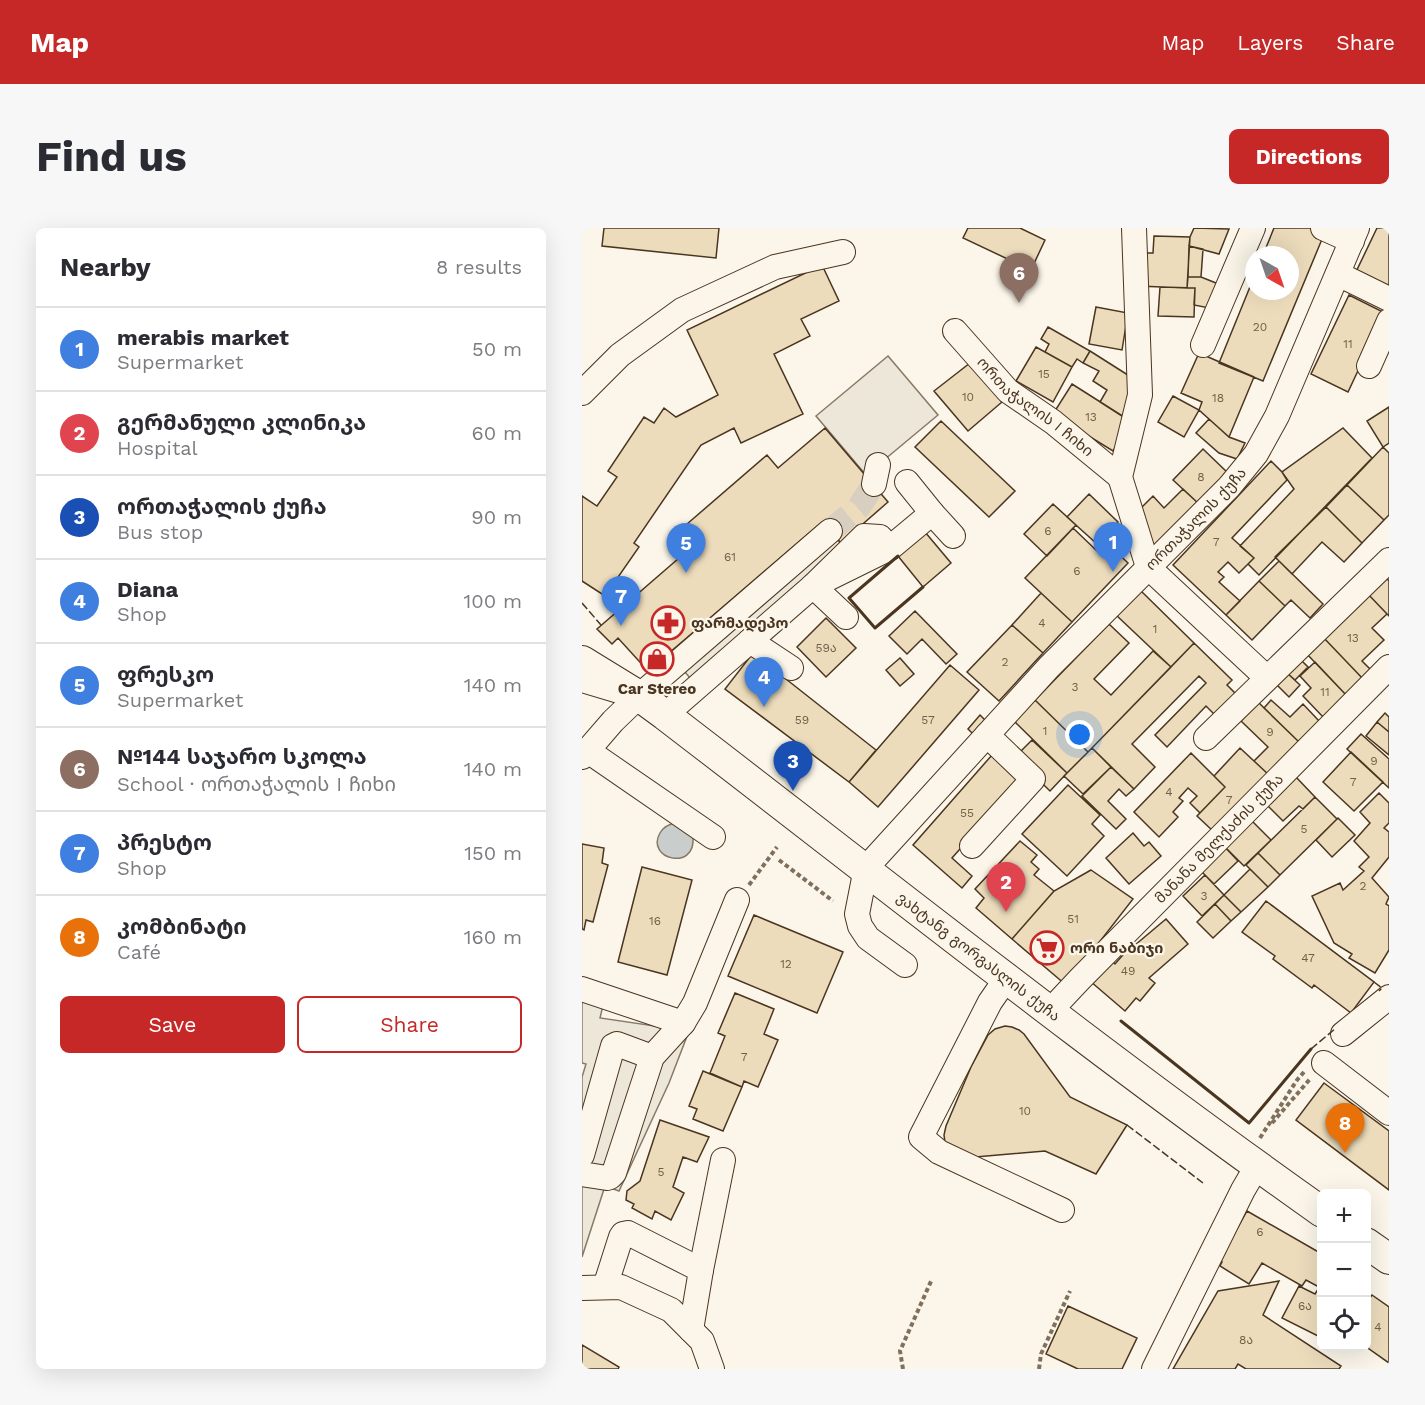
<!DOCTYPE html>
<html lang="en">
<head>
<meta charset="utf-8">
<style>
  :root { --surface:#fff; --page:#f7f7f7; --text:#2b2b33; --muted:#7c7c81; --line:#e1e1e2; --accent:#c62828 }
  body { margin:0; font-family:"Work Sans","Noto Sans Georgian",sans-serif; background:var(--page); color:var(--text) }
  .controls { position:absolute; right:18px; bottom:18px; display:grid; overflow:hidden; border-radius:9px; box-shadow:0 6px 24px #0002 }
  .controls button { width:54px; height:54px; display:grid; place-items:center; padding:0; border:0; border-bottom:2px solid var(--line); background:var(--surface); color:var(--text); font:30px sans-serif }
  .compass { position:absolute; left:663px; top:18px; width:54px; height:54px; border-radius:50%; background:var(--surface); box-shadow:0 6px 24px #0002; rotate:140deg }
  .you { position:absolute; left:498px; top:507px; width:21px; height:21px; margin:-15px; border:4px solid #fff; border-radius:50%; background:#1a73e8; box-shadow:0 0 0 9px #1a73e833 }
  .badge { display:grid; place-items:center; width:39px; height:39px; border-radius:50%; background:var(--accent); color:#fff; font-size:20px; font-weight:700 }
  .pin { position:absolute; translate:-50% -50px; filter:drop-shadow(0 2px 3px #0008) }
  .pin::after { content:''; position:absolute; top:32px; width:21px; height:18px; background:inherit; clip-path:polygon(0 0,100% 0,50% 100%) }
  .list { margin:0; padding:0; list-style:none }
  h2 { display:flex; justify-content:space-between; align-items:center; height:78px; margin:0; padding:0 24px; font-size:26px }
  h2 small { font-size:20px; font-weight:400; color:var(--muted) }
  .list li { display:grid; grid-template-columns:39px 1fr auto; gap:18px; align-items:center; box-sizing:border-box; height:84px; padding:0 24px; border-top:2px solid var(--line) }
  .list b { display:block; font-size:22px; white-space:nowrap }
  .list p { margin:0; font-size:20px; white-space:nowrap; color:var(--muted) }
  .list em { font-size:20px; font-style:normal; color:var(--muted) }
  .actions { display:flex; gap:12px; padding:18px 24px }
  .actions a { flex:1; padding:14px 0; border:2px solid var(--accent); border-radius:9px; text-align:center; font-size:21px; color:var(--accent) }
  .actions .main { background:var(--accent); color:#fff }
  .icon { flex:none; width:33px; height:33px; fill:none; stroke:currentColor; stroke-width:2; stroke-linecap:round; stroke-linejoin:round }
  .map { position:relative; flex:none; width:807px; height:1141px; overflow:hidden; border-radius:9px }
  header { display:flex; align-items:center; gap:36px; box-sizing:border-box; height:84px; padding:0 30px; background:var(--accent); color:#fff }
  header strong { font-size:28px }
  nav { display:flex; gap:33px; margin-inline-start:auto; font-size:21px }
  .intro { display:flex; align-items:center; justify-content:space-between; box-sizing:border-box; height:144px; padding:0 36px }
  h1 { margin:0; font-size:42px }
  .button { padding:15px 27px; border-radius:9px; background:var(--accent); color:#fff; font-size:21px; font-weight:700 }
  main { display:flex; gap:36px; padding:0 36px }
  aside { flex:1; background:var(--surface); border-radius:9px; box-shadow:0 6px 24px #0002 }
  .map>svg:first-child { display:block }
  .parking { fill:#ede7d9; stroke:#887966; stroke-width:1.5 }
  .water { fill:#c9cecd; stroke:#887966; stroke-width:1.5 }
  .building { fill:#ecdcbc; stroke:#4a3520; stroke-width:1.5 }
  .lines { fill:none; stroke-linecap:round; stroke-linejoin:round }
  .minor-tunnel { stroke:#d8cfc1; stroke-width:24; stroke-dasharray:24 12; stroke-linecap:butt }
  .minor-casing { stroke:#4a3520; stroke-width:26 }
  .major-casing { stroke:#4a3520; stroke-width:32 }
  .path { stroke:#7f6f5c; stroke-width:4; stroke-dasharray:4.5 3; stroke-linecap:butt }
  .minor { stroke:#fbf6e9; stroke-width:24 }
  .major { stroke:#fbf6e9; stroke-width:30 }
  .fence { stroke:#4a3520; stroke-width:1.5; stroke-dasharray:8 3; stroke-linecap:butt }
  .wall { stroke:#4a3520; stroke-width:3 }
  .labels { text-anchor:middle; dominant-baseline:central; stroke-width:4.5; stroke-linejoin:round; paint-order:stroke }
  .number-label { font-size:12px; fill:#725f47 }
  .street-label { font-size:15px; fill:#4a3520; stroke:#fbf6e9 }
  .poi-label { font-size:15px; font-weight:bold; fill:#4a3520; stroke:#fbf6e9; text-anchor:start }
</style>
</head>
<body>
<header>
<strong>Map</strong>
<nav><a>Map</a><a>Layers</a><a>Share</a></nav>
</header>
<div class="intro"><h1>Find us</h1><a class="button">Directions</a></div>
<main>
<aside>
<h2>Nearby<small>8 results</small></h2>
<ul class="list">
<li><span class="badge" style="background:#3f7fe0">1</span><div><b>merabis market</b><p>Supermarket</p></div><em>50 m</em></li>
<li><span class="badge" style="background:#e0444e">2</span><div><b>გერმანული კლინიკა</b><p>Hospital</p></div><em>60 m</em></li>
<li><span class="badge" style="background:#1a4fb4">3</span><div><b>ორთაჭალის ქუჩა</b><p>Bus stop</p></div><em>90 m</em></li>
<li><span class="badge" style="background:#3f7fe0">4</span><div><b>Diana</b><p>Shop</p></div><em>100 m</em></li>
<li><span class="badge" style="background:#3f7fe0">5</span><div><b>ფრესკო</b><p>Supermarket</p></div><em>140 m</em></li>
<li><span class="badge" style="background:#8d6e63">6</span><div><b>№144 საჯარო სკოლა</b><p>School · ორთაჭალის I ჩიხი</p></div><em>140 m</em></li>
<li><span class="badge" style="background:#3f7fe0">7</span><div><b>პრესტო</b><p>Shop</p></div><em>150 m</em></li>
<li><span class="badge" style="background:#e8710a">8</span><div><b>კომბინატი</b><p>Café</p></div><em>160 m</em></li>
</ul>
<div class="actions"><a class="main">Save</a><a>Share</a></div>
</aside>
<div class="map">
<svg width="807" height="1141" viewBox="0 0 807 1141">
  <rect width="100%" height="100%" fill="#fbf6e9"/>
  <path class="parking" d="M306 128 356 187 284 247 234 188Z
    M251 307 261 318 108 450 98 438Z
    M0 758 24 765 18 790 107 803 87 855 37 963 23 958 0 1029V849L4 836 0 835Z"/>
  <path class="water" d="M94 595 111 609C114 644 63 631 78 605 82 598 87 596 94 595Z"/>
  <path class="building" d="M22 0H137L134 30 20 18Z
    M386 0H438L463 12 449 42 381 10Z
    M612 0 647 1 637 26 607 18 608 9Z
    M692 0H733L743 4 681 153 637 135 672 49V63H708V27H681Z
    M795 0H807V64L772 48Z
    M572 8 608 9 605 60 556 58 557 25H571Z
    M607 18 621 21 619 49H606Z
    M240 37 257 73 219 91 228 108 192 126 221 186 159 215 152 200 119 217 52 315 57 319 23 368 0 353V268L15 278 35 249 26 243 62 189 72 195 82 180 94 189 136 167 105 102Z
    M606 49H619L639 57 627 80 612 77 613 60H605Z
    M578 59 613 60 612 89 576 88Z
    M767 67 803 85 766 164 729 146Z
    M514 79 546 85 540 122 507 116Z
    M466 99 508 123 501 135 495 131 490 139 463 124 467 116 459 111Z
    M454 119 490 139 471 174 434 153Z
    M508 123 549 149 546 192 518 174 525 162 511 153 517 143 501 135Z
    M617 125 672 149 647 209 617 182 620 174 599 165Z
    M388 135 420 174 386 203 352 163Z
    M490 156 550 194 531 223 471 186Z
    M591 168 617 182 602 209 576 194Z
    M807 179V215L801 219 785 193Z
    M627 191 647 209 663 215 655 231 637 225 614 205Z
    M359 193 433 263 407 289 333 219Z
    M243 200 306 274 259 315 240 294 66 443 36 410 30 416 15 401 119 311 105 296 185 227 196 240Z
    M761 200 790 230 677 347 666 336 672 330 658 318 712 261 700 244Z
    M801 219 807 225V287L802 292 765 257Z
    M621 221 647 246 617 276 591 252Z
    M689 233 700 244 705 252 650 310 672 330 657 345 646 334 636 344 642 349 637 354 658 373 644 387 591 337Z
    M765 257 802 292 780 315 744 279Z
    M601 261 617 276 565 329 550 289 571 268 582 280Z
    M507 266 536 294 515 316 485 289Z
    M471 276 494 297 465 328 442 306Z
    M744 279 780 315 762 334 740 314 710 346 693 329Z
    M491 300 515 323 523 313 546 335 490 394 443 350Z
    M343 304 369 335 341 359 316 328Z
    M697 333 741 376 728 390 709 372 703 378 677 353Z
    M803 348 807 353V388L785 365Z
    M677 353 703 378 670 412 644 387Z
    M557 361 612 415 589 439 533 386Z
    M459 365 490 394 461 425 430 397Z
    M785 365 805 386 790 400 802 412 780 433 791 444 782 452 740 408Z
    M333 383 375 426 364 436 340 411 325 426 307 408Z
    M244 390 274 420 244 449 215 419Z
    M527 396 547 415 512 451 529 467 571 423 589 439 506 524 453 472Z
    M430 397 461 425 417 473 385 444Z
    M740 408 782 452 765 468 723 424Z
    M612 415 650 452 645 457 656 468 635 489 624 478 585 519 573 507 624 455 617 448 550 516 573 539 552 561 510 520Z
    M171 425 294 522 267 554 143 461Z
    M318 430 332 446 318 458 304 442Z
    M717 430 726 439 713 452 704 444Z
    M733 434 765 468 742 490 721 468 729 460 718 448Z
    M368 437 397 462 296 579 267 554Z
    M704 444 718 457 707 469 693 455Z
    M453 472 506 524 485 545 432 493Z
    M689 472 708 489 721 476 738 494 718 515 682 480Z
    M676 474 718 515 687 547 672 533 686 519 659 493Z
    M803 485 807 489V504L795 494Z
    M398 487 403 492 391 506 386 501Z
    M795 494 807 504V527L784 508Z
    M779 506 807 531V560L765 521Z
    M450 512 485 545 468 563 433 529Z
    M510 520 529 539 501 566 482 548Z
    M658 520 687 547 632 604 615 588 643 559 632 548Z
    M769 524 801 554 772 583 741 554Z
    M609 525 643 559 618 585 608 575 615 568 606 560 597 570 601 573 591 584 596 589 577 609 552 584Z
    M410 527 439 552 370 630 390 648 380 660 331 617Z
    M529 539 552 561 544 568 537 561 526 573 544 591 534 601 500 568Z
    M713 548 733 569 721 581 717 578 701 593 684 576Z
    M486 557 518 587 510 596 522 608 485 648 440 606Z
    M797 565 807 575V595L802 600 807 604V629L790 650 807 669 804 676 807 678V722L793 745 767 730 770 726 752 715 730 668 758 655 761 662 782 643 777 639 787 629 772 613 788 595 778 584Z
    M733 569 755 591 698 647 676 625Z
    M756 590 773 607 750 629 734 612Z
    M668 591 689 612 662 638 641 617Z
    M551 605 562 618 567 614 579 628 547 656 524 630Z
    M438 613 455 627 449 634 457 641 452 647 472 663 430 711 394 680 402 670 393 661Z
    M638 614 656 633 632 656 614 638Z
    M0 616 22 620 20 635 26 637 11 694 4 692 2 702 0 701Z
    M676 625 698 647 686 659 664 637Z
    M60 639 110 652 85 747 36 734Z
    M668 641 686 659 659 684 642 667Z
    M509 642 551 671 484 757 430 711 472 663Z
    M623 647 642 667 620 688 601 668Z
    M642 667 659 684 649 693 633 676Z
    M684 673 792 754 769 785 732 757 730 760 691 731 693 728 660 704Z
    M633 676 649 693 631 710 615 694Z
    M172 687 261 724 235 785 146 748Z
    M584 691 606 716 567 750 573 755 558 773 554 770 543 783 508 753 527 730 533 736 540 728Z
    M153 765 192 781 182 806 196 812 176 859 162 853 160 859 128 845 143 808 136 805Z
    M423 798 430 799 437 802 442 806 488 869 545 897 514 946 463 923 382 930 363 914 362 907 364 898 389 839 406 807 413 801Z
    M121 843 160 859 141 903 111 891 115 881 107 878Z
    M742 855 807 903V962L714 892Z
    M78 892 127 909 115 934 101 929 91 959 102 965 89 992 73 983 70 991 50 980 52 976 44 972 45 963 58 953Z
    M665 983 740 1026V1050L735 1058 724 1052 720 1058 680 1035 667 1056 638 1038 640 1034 637 1033Z
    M697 1053 681 1087 759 1138 757 1141H664L656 1136 653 1141H591L636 1063Z
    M740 1055V1110L700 1090 717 1058 733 1066Z
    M790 1067 807 1079V1135L783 1118H784V1075Z
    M486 1078 555 1110 540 1141H496L464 1126Z
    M0 1117 37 1139 36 1141H0Z"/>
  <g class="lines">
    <path class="minor-tunnel" d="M248 303 277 279 292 256"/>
    <g class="minor-casing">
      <g id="minor">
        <path d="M552 0 558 167 538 249 566 339 685 450"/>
        <path d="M741 0 770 13"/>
        <path d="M756 46 807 71"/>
        <path id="s1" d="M373 103 426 163 471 194 538 249"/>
        <path d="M621 117 671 0"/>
        <path d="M787 138 807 93"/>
        <path d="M0 165 38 127 100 82 193 39 261 24"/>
        <path d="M325 254 350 285"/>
        <path d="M292 256 296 237"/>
        <path d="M264 389 231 358 282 308 298 309 308 320"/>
        <path d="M168 413 209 440"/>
        <path d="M0 452 37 463"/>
        <path d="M83 487 231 358 308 320 350 285 371 308"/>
        <path d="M624 510 807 332"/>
        <path d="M6 523 131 609"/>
        <path d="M0 529 31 493 57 468 248 303"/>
        <path d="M390 618 451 551 405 507"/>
        <path id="s2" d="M323 737 286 710 278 698 275 686 284 640 467 439 647 259 674 226 695 188 775 0"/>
        <path d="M424 751 408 774 339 909 357 924 480 982"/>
        <path d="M0 761 101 795"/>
        <path id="s3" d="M467 784 498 751 807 439"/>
        <path d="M761 806 807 769"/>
        <path d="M742 835 807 885"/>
        <path d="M0 927 31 818 35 816 70 829"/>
        <path d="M0 946 25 950 28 949 32 945 70 829 101 795 113 775 155 672"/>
        <path d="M119 1042 141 932"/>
        <path d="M23 1059 39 1009 41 1006 46 1005 119 1042 109 1102"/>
        <path d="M0 1060 39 1059 89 1082 120 1113 130 1141"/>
        <path d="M572 1141 661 962 675 938"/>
      </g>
    </g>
    <g class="major-casing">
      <g id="major">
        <path id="s4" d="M0 433 57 468 83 487C301 654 515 825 740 984"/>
        <path d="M784 1015 807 1031"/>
      </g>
    </g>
    <path class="path" d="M197 632 251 673
      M167 657 195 619
      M690 895 728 851
      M678 910 715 852 722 844
      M321 1141 318 1123 350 1051
      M457 1141 459 1126 488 1063"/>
    <use href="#minor" class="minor"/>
    <use href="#major" class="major"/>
    <path class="fence" d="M0 375 19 397
      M792 754 800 760 797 763
      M729 821 754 800
      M545 897 621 955"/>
    <path class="wall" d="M316 328 267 370 293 400 341 359
      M539 793 667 895 729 821"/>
  </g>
  <defs>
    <g id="pharmacy-ring" transform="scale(1.725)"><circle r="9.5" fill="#fbf6e9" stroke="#c62828" stroke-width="1.5"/><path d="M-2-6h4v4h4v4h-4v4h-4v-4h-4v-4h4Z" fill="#c62828"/></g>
    <g id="shop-ring" transform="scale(1.725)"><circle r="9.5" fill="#fbf6e9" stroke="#c62828" stroke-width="1.5"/><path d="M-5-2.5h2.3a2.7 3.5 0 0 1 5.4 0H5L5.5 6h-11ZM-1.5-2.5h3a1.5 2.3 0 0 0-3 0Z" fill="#c62828"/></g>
    <g id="supermarket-ring" transform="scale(1.725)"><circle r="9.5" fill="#fbf6e9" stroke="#c62828" stroke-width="1.5"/><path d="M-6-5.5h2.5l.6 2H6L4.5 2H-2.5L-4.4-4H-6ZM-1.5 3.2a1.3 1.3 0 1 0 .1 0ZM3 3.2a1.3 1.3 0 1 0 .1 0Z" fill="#c62828"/></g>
  </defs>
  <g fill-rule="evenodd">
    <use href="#pharmacy-ring" x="86" y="395"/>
    <use href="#shop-ring" x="75" y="431"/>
    <use href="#supermarket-ring" x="465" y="720"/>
  </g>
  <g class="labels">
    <g class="number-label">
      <text x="678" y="99">20</text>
      <text x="766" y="116">11</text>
      <text x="462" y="146">15</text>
      <text x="386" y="169">10</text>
      <text x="636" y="170">18</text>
      <text x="509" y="189">13</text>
      <text x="619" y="249">8</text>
      <text x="466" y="303">6</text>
      <text x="634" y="314">7</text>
      <text x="148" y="329">61</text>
      <text x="495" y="343">6</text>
      <text x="460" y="395">4</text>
      <text x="573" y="401">1</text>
      <text x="771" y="410">13</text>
      <text x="244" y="420">59ა</text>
      <text x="423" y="434">2</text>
      <text x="493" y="459">3</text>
      <text x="743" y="464">11</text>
      <text x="220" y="492">59</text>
      <text x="346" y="492">57</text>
      <text x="463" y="503">1</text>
      <text x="688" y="504">9</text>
      <text x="792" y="533">9</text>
      <text x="771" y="554">7</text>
      <text x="587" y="564">4</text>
      <text x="647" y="572">7</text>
      <text x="385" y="585">55</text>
      <text x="722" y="601">5</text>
      <text x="781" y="658">2</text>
      <text x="622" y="668">3</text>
      <text x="491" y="691">51</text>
      <text x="73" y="693">16</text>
      <text x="726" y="730">47</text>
      <text x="204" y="736">12</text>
      <text x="546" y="743">49</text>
      <text x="162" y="829">7</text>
      <text x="443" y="883">10</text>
      <text x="79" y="944">5</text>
      <text x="678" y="1004">6</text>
      <text x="723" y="1078">6ა</text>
      <text x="796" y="1099">4</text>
      <text x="664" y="1112">8ა</text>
    </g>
    <g class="street-label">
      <text stroke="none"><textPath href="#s1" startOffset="111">ორთაჭალის I ჩიხი</textPath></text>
      <text stroke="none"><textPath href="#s2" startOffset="600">ორთაჭალის ქუჩა</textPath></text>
      <text stroke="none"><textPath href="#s3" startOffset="243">მანანა მელქაძის ქუჩა</textPath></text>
      <text stroke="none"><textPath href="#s4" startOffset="495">ვახტანგ გორგასლის ქუჩა</textPath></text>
    </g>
    <g class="poi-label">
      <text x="109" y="395">ფარმადეპო</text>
      <text x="75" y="461" text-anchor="middle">Car Stereo</text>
      <text x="488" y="720">ორი ნაბიჯი</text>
    </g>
  </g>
</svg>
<div class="controls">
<button>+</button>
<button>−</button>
<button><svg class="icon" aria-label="locate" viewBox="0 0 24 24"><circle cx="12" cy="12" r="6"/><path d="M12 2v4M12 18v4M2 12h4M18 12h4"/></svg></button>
</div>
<svg class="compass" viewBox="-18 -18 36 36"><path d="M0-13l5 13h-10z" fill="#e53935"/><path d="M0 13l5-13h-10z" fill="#7c7c81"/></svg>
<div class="you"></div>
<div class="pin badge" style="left:531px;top:344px;background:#3f7fe0">1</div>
<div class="pin badge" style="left:424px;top:684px;background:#e0444e">2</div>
<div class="pin badge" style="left:211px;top:563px;background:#1a4fb4">3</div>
<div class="pin badge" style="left:182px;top:479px;background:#3f7fe0">4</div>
<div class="pin badge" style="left:104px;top:345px;background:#3f7fe0">5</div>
<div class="pin badge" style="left:437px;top:75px;background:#8d6e63">6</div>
<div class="pin badge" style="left:39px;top:398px;background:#3f7fe0">7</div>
<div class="pin badge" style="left:763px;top:925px;background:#e8710a">8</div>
</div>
</main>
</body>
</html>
